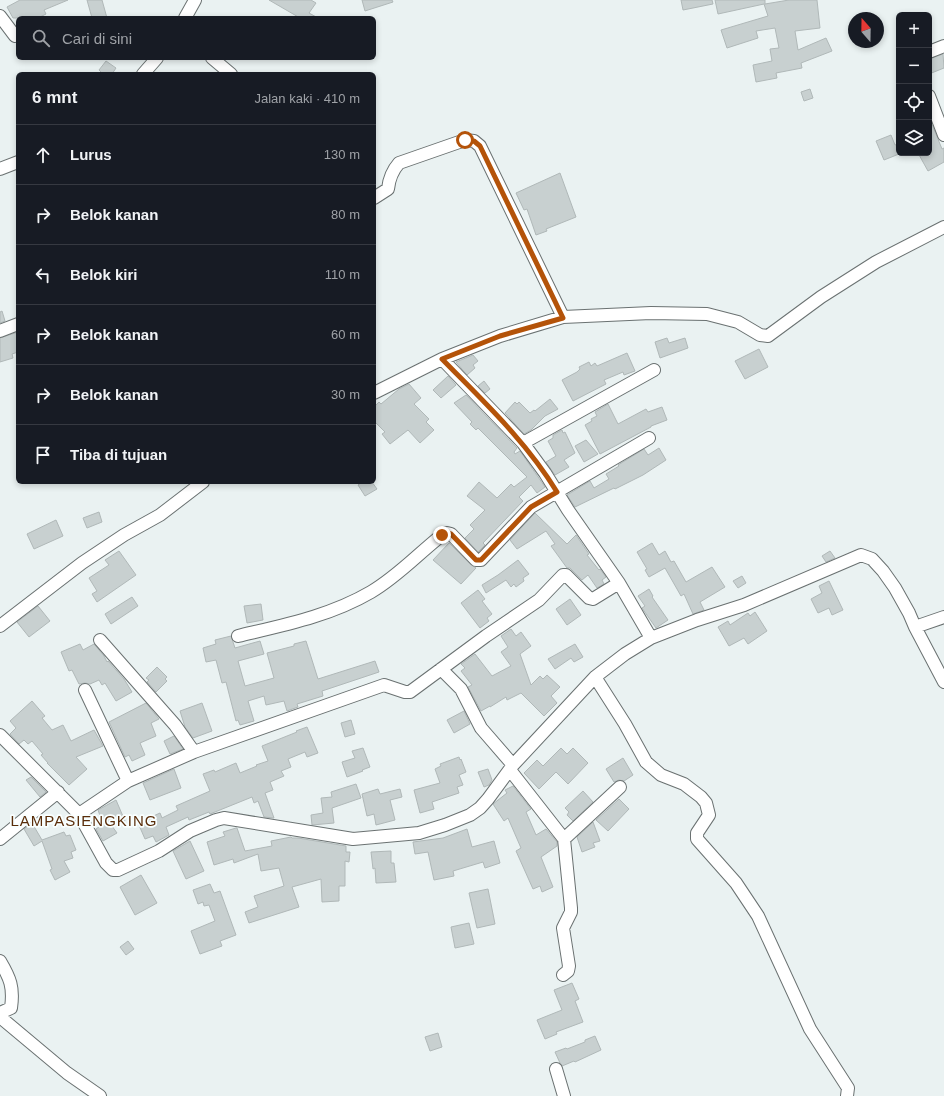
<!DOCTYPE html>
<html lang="id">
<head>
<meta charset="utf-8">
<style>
  :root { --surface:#171b24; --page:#242831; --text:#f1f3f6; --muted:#9ea1a6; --line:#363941 }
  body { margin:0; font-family:Helvetica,sans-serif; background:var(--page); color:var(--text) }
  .controls { position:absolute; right:12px; top:12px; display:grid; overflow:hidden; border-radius:6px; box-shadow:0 2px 6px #0003 }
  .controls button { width:36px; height:36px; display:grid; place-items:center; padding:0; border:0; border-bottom:1px solid var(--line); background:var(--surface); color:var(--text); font:20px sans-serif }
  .compass { position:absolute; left:848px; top:12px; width:36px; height:36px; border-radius:50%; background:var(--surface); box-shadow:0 2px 6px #0003; rotate:340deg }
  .stop { position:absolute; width:12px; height:12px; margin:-9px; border:3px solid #b45309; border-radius:50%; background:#fff }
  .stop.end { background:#b45309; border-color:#fff; box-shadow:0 1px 4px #0008 }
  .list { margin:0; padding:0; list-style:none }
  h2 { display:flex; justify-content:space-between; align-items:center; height:52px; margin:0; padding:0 16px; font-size:17px }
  h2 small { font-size:13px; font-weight:400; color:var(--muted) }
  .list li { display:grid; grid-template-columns:26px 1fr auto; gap:12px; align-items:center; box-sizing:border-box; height:60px; padding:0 16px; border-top:1px solid var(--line) }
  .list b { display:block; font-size:15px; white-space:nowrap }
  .list em { font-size:13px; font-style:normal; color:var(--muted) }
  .icon { flex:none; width:22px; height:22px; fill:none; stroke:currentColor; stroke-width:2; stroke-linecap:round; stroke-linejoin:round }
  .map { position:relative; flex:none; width:944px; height:1096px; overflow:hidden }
  .search { position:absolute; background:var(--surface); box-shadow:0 2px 6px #0003; left:16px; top:16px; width:360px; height:44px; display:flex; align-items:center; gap:10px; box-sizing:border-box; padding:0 14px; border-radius:6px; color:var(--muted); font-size:15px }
  .panel { position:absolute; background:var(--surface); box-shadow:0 2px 6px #0003; left:16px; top:72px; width:360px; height:412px; border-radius:6px }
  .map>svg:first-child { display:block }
  .building { fill:#c8d0d0; stroke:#b0b8b8 }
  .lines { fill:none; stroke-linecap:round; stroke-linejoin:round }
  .minor-casing { stroke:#6a7171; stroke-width:14 }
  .minor { stroke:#fff; stroke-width:12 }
  .route { stroke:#b45309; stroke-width:5 }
  .labels { text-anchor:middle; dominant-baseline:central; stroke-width:3.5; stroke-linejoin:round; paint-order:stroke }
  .quarter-label { font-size:15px; letter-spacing:1px; fill:#5a2d0a; stroke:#f9ffff }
</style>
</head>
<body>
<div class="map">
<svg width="944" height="1096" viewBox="0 0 944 1096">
  <rect width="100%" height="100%" fill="#eaf2f2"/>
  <path class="building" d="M20 0H68L44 10 46 14 38 18H13L7 7Z
    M87 0H102L107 18H92Z
    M269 0H311L316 3 309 13 318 18H300Z
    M362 0H392L393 2 365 11Z
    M681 0H712L713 4 683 10Z
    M715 0H765V4L789 0H817L820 28 795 31 798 50 826 38 832 51 801 63 802 68 776 73 777 78 756 82 753 65 772 61 770 49 779 48 775 28 756 31 758 38 727 48 721 30 768 16 764 4 718 14Z
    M943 54 944 68 929 74V59Z
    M106 61 116 68 112 74H103L99 70Z
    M810 89 813 98 804 101 801 92Z
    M929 117 942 149 944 148V162L928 171 918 153H929Z
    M891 135 895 145 899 144V154L884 160 876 141Z
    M560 173 576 217 546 229 547 231 536 235 527 209 524 210 516 193Z
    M2 311 5 321 0 323V312Z
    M18 332V352L12 354 13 358 0 362V338Z
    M667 338 669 343 685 338 688 348 660 358 655 342Z
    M759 349 768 367 745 379 735 361Z
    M627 353 635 371 624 375 623 372 604 380 606 384 573 401 562 380 577 372 580 369 579 367 589 362 591 366 595 363 597 366Z
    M473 355 478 361 473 365 475 368 467 375 456 362Z
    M448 376 456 385 441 398 433 390Z
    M484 381 490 389 485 393 478 386Z
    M409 384 421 398 414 404 429 419 426 422 434 430 420 443 408 430 390 444 382 434 385 432 374 421V407L379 402 381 404 399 389Z
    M466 395 517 448 514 452 515 454 520 451 545 487 537 493 531 485 519 497 523 501 483 543 485 545 478 552 465 538 474 529 470 525 485 510 467 496 479 482 497 498 511 484 514 487 527 477 478 428 476 430 470 424 472 422 454 403Z
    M550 399 558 409 545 416 531 430 524 434 505 413 515 402 517 404 519 402 530 413 534 410 535 411Z
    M608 404 618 424 646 409 648 412 662 407 667 420 651 426V427L600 454 585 425 592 421 591 419 597 416 595 412Z
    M562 430 563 433 565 432 575 453 564 460 569 467 555 475 546 462 556 456 548 441 553 438V435Z
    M586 440 598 454 584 462 575 446Z
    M659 448 666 460 643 475 615 489 614 488 575 507 567 495 590 481 594 488 609 479 606 474 619 466 618 465 644 449 648 455Z
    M362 482H372L377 489 365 496 358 485Z
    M99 512 102 522 87 528 83 518Z
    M535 513 567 544 576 535 589 554 587 555 599 570 600 569 606 577 602 580 604 584 597 588 588 575 582 580 570 568H567L551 546 555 544 546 531 517 549 510 540Z
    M56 520 63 536 34 549 27 534Z
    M449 543 471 565 476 568 461 584 433 560Z
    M652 543 659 555 665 551 671 562 674 561 686 582 712 567 725 587 700 602 704 610 693 614 684 594 681 596 665 568 649 577 645 570 647 569 637 552Z
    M119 551 136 575 97 602 92 594 97 591 89 578 109 565 105 560Z
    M830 551 835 558 826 562 822 556Z
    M518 560 529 574 523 578 524 581 516 587 514 584 511 587 506 580 486 593 482 585 498 575Z
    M742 576 746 583 738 588 733 581Z
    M829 581 843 610 832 615 829 608 818 613 811 599 822 593 819 586Z
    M649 589 653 596 652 597 668 620 656 628 642 608 645 606 638 596Z
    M478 590 485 599 482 601 492 614 487 618 489 621 480 628 461 603Z
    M132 597 138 606 111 624 105 614Z
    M570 599 581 615 567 625 556 609Z
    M261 604 263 620 247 623 244 606Z
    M38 606 50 621 29 637 17 622Z
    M755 612 767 631 748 644 744 638 729 646 718 627 728 621 730 625 748 613 750 616Z
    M511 629 516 636 521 632 531 646 520 654 531 685 540 676 543 679 547 675 560 687 551 696 557 703 544 716 521 693 507 700 506 697 490 707V706L481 711 468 687 472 685 461 671 465 668 461 664 475 654 492 676 511 666 501 652 508 647 501 636Z
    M231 636 235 648 260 641 264 654 238 661 245 686 274 678 267 653 294 646V644L306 641 318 679 375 661 379 672 322 691 323 696 297 704 298 707 287 711 284 701 266 705 264 696 248 701 254 721 240 725 238 720 236 721 226 682 222 683 216 660 206 662 203 648 216 644 215 640Z
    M80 644 83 650 94 644 104 656 107 662 108 661 124 679 132 692 116 701 105 683 102 685 99 680 90 684 85 683 79 684 72 670 69 671 61 652Z
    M575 644 583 657 574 662 571 658 555 669 548 659Z
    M157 667 167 677 165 679 167 681 156 692 147 682 149 680 146 678Z
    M32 701 45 716 42 718 52 730 63 725 71 741 94 730 103 746 76 757 87 769 69 785 47 763H48L41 755 43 754 32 741 28 744 24 740 19 744 10 734 16 728 10 721Z
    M146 703 159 719 151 723 156 736 140 743 145 755 132 761 129 755 125 757 109 722Z
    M202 703 212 731 193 738 185 727 180 711Z
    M464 711 470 724 454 733 447 720Z
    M351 720 355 734 345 737 341 723Z
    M307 727 318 753 307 757 305 752 288 759 291 767 281 771 284 776 270 782 273 790 265 793 274 818 264 817 258 801 254 803 252 797 210 814 209 812 189 820 188 817 166 827 169 835 156 842 153 836 145 839 138 823 160 813 162 818 178 810 176 806 210 791 203 774 214 770 215 772 236 763 240 773 257 766 256 765 268 761 262 746 297 732 296 731Z
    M174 736 183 749 170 754 164 741Z
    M363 748 370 767 362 770 363 771 347 777 342 762 355 758 352 751Z
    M561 748 567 754 573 748 588 763 568 784 556 772 539 789 524 773 537 760 543 766Z
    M459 757 460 760 461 759 466 772 459 775 463 785 457 787 459 793 432 802 434 809 420 813 414 790 440 783 435 769 441 766 440 764Z
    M623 758 633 775 624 781 619 780 614 782 606 769Z
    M174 769 181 788 150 800 143 783Z
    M488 769 492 780 489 785 484 787 478 772Z
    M31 777 46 792 40 797 26 780Z
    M356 784 361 798 332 808 334 823 312 825 311 815 323 813 321 798 332 797 331 792Z
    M513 786 531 809 526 812 536 835 546 829 557 842V846L541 857 553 887 542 892 540 886 533 889 516 851 521 848 508 818 504 821 493 804 507 793 505 790Z
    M378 789 380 794 400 789 402 797 390 800 395 820 376 825 374 814 367 816 362 794Z
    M583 791 593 802 573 821 567 815 569 812 565 808Z
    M619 799 629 809 608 831 596 820Z
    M116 800 125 821 112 826 117 833 103 841 96 829 103 824 98 810Z
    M593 822 600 841 593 843 595 847 582 852 577 837Z
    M32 823 42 840 64 832 66 836 70 835 76 850 71 852 73 858 64 861 70 872 55 880 50 870 52 869 42 841 34 846 24 829Z
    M236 828H237L245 851 272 846 271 841 291 837 292 838H298L346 846V852H350L349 862 345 861V886H339V901L322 902 321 879 292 887 299 907 249 923 245 912 258 907 254 896 284 886 279 868 261 871 258 854 234 863 233 859 214 865 207 842 225 836 223 832Z
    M467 829 472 847 494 841 500 863 485 868 483 862 453 871 454 876 434 880 428 852 415 854 413 842 443 838Z
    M190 841 204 871 186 879 173 851Z
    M391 851V863H394L396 882 376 883 375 868 373 869 371 852Z
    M141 875 157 903 135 915 120 887Z
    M210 884 214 893 220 891 236 935 220 941 222 946 200 954 191 931 215 921 209 905 204 906 203 902 198 904 193 890Z
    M488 889 495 924 477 928 469 893Z
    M469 923 474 944 455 948 451 927Z
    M128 941 134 949 126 955 120 947Z
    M572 983 579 999 575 1001 583 1022 556 1032 557 1034 545 1039 537 1020 562 1010 554 990Z
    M438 1033 442 1047 430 1051 425 1037Z
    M595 1036 601 1050 575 1062 574 1061 562 1066 560 1063 555 1052 566 1048 567 1049 585 1042V1040Z"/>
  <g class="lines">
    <g class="minor-casing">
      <path id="minor" d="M0 16 15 36
        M185 18 195 0
        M929 52 944 46
        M212 58 231 74
        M143 74 157 58
        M929 96 944 135
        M0 169 18 162
        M374 198 388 189C389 179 392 171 399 163L465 140 474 141 480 146 563 317
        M0 331 18 324
        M374 393 442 359 500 336 563 317 651 313 707 314 738 322 760 335 768 336 821 297 876 262 944 227
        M523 443 654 370
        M0 626 82 563 124 535 160 515 203 482
        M915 627 944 617
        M238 636C284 625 330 616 371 592 397 577 418 554 442 535L447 533 451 534 476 560H481L531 507 649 438
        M651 638 697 620 744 605 861 555 872 559 883 571 895 588 909 613 915 627 944 682
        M100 640 175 725 194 752
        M441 669 461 689 481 728 513 765
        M595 677 625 724 646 762 661 775 684 784 701 797 706 803 709 815 697 833V839L736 883 758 916 810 1029 848 1088 847 1096
        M85 690 128 781
        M0 735 79 814 106 863 113 870H118L159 851 190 831 216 820 224 818 353 839 419 833 445 825 470 815 480 808 488 799 513 765 595 677 625 654 651 638 619 583 568 510 545 473 523 443 442 359
        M510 770 564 839 571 908V912L563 928 569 966 568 971 563 975
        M79 814 128 781 194 752 384 685 405 692H410L486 636 539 600 563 575H566L589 598 593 599 619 583
        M0 839 58 792
        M564 839 620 787
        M0 961C10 978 14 987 11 1008L0 1013
        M0 1017 67 1073 100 1096
        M556 1069 564 1096"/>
    </g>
    <use href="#minor" class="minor"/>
  </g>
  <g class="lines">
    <path class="route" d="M442 535 447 533 451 534 476 560H481L531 507 557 492C526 441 483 401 442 359L500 336 563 318 480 146 474 141 465 140"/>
  </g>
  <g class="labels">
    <g class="quarter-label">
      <text x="84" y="820">LAMPASIENGKING</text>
    </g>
  </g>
</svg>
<div class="controls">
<button>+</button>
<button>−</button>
<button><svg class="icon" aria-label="locate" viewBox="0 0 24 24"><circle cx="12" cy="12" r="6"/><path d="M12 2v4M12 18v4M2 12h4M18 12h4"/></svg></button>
<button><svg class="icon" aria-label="layers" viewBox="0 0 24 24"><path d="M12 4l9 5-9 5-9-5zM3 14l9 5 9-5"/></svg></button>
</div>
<svg class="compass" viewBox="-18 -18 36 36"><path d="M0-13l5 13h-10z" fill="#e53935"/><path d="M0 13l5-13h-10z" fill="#9ea1a6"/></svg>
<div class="stop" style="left:465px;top:140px"></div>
<div class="stop end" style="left:442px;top:535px"></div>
<div class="search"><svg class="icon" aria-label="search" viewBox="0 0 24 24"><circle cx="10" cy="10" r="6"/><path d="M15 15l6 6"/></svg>Cari di sini</div>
<section class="panel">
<h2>6 mnt<small>Jalan kaki · 410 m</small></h2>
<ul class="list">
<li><svg class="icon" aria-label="ahead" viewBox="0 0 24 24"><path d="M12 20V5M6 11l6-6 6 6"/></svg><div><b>Lurus</b></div><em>130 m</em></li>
<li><svg class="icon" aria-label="right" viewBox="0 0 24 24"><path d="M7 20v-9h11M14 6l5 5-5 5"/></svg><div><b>Belok kanan</b></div><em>80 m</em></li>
<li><svg class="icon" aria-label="left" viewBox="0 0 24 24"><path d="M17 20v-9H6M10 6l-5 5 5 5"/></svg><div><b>Belok kiri</b></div><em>110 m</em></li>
<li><svg class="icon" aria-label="right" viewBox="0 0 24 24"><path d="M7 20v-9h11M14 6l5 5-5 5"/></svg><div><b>Belok kanan</b></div><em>60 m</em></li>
<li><svg class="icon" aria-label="right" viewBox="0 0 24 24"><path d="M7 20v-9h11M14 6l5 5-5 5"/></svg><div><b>Belok kanan</b></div><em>30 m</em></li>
<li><svg class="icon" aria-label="arrive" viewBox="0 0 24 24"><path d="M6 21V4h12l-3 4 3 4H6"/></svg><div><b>Tiba di tujuan</b></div></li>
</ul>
</section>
</div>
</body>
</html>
